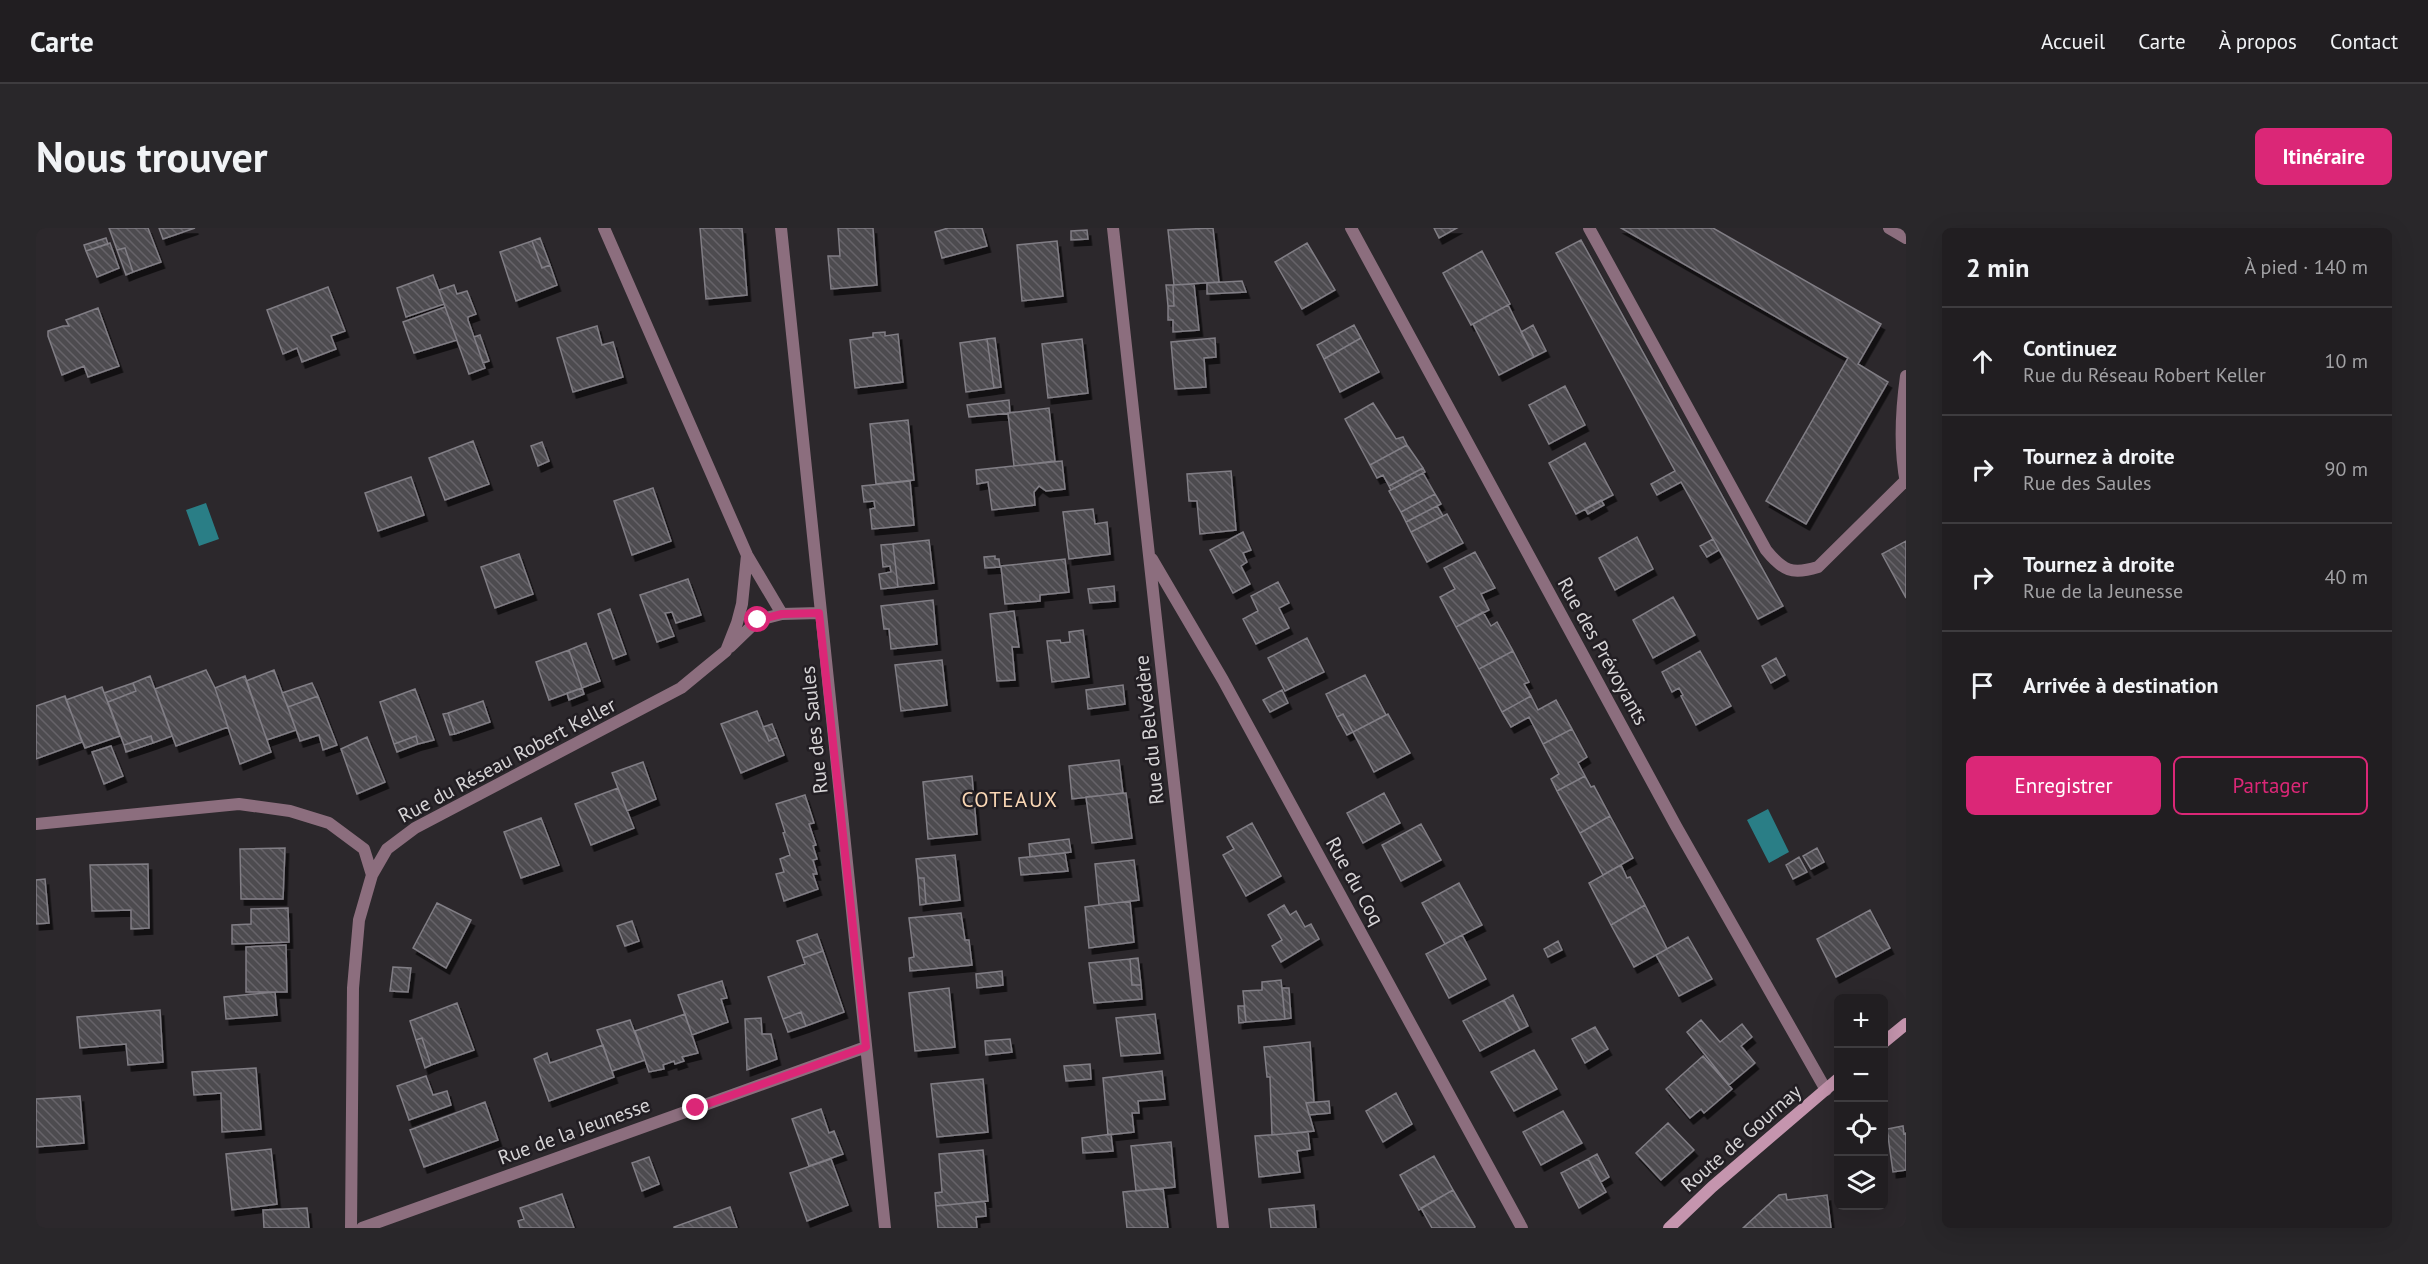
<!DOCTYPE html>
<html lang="fr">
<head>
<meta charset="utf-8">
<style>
  :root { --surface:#211e21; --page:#29272a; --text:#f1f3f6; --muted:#a2a2a5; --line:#3e3c3f; --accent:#db2777 }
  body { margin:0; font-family:"PT Sans",sans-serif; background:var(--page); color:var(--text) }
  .controls { position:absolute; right:18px; bottom:18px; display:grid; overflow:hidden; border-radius:9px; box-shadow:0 6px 24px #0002 }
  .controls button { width:54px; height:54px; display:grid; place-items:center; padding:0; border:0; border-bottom:2px solid var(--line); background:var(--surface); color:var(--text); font:30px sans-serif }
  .stop { position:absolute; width:18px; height:18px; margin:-14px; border:4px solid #db2777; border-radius:50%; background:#fff }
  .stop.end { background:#db2777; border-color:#fff; box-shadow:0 2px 6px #0008 }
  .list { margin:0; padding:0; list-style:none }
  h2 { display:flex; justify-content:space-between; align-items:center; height:78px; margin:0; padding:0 24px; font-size:26px }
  h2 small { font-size:20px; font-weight:400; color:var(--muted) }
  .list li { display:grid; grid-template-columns:39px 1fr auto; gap:18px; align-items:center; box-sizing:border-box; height:108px; padding:0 24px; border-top:2px solid var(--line) }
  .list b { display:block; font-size:22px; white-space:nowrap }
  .list p { margin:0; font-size:20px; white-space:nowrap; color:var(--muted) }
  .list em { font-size:20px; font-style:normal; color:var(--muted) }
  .actions { display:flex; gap:12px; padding:18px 24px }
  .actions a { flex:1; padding:14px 0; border:2px solid var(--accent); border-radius:9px; text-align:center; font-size:21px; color:var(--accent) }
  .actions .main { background:var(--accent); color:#fff }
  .icon { flex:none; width:33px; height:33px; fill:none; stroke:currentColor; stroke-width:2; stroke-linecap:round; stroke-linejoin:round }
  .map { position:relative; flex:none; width:1870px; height:1000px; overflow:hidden; border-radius:9px }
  header { display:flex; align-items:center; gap:36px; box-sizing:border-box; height:84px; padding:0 30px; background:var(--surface); border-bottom:2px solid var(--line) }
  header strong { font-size:28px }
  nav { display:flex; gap:33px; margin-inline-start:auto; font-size:21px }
  .intro { display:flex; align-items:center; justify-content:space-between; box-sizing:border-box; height:144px; padding:0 36px }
  h1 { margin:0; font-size:42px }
  .button { padding:15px 27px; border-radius:9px; background:var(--accent); color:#fff; font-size:21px; font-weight:700 }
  main { display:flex; gap:36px; padding:0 36px }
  aside { flex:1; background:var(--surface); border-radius:9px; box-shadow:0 6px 24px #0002 }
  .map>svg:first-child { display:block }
  .water { fill:#2a7e86 }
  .building { fill:url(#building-back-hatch); stroke:#817e85; stroke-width:1.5; filter:url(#shadow) }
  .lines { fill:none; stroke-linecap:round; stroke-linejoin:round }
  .lane { stroke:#8c6e7e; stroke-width:12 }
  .street { stroke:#8c6e7e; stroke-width:12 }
  .secondary { stroke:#c595ae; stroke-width:12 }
  .route { stroke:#db2777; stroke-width:8 }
  .labels { text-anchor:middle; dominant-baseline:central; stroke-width:5; stroke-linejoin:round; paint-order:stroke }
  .street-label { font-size:20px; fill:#d6d4d6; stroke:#221e23 }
  .neighbourhood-label { font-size:21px; letter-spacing:1.5px; fill:#fad7b5; stroke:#221e23 }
</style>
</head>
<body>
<header>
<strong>Carte</strong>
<nav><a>Accueil</a><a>Carte</a><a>À propos</a><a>Contact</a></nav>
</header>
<div class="intro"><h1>Nous trouver</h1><a class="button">Itinéraire</a></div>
<main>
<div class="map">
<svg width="1870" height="1000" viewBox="0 0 1870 1000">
  <defs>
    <pattern id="building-back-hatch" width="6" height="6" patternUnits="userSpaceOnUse" patternTransform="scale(1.5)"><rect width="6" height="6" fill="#4d4b50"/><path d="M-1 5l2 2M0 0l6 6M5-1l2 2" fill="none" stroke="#666468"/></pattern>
    <filter id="shadow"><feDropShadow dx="3.5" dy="6" stdDeviation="0" flood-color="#0009"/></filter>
  </defs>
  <rect width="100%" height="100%" fill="#2c282c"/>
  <path class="water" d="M170 275 183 311 163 318 150 282Z
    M1732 581 1753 624 1733 635 1711 592Z"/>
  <path class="building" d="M73 0H112L125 34 97 44 89 20 81 22Z
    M123 0H159L127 11Z
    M664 0H706L711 67 670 71Z
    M802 0H837L841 57 795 61 792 28H804Z
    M912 0H946L951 18 906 30 899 4Z
    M1177 0 1183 54 1138 57 1132 2Z
    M1398 0H1421L1403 10Z
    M1585 0H1677L1845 96 1822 136 1852 154 1770 296 1730 273 1812 130Z
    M1051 2 1052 11 1035 12V3Z
    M70 10 72 16 50 23 48 17Z
    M504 10 514 37 506 40 496 13Z
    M1545 12 1747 378 1722 391 1645 254 1621 267 1615 256 1639 243 1520 25Z
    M496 13 506 40 514 37 521 57 480 73 464 24Z
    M1021 13 1027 68 986 73 981 17Z
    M74 15 83 40 61 49 50 23Z
    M1271 15 1299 62 1266 81 1239 34Z
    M89 20 97 44 90 47 81 22Z
    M1446 23 1474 76 1435 97 1407 45Z
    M397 47 408 76 370 89 361 60Z
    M1206 53 1210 64 1171 66V55Z
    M1158 56 1163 102 1137 104V92H1132V78H1138L1137 57Z
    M418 57 421 66 431 63 440 86 432 89V92L449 140 433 146 403 62Z
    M1130 57H1137L1138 78H1132Z
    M292 59 309 103 295 108 300 121 266 134 261 120 247 126 231 82Z
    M1472 77 1498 129 1463 147 1437 96Z
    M409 79 421 112 378 125 367 94Z
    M62 80 83 138 52 149 48 138 26 147 12 108V103L27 98H33L30 92Z
    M1318 97 1325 110 1288 131 1281 117Z
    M1497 97 1510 123 1498 129 1485 104Z
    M561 98 566 117 577 114 587 149 537 164 521 110Z
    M849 104V108L862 106 867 154 819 160 814 112 837 109V105Z
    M444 107 453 133 447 135 438 109Z
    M959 110 965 159 958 160 951 111Z
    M1179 110 1180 129 1168 130 1170 159 1139 161 1135 114Z
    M1325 110 1343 144 1304 164 1288 131Z
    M951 111 958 160 930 164 924 115Z
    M1046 111 1052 165 1012 170 1006 116Z
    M1529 158 1549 197 1513 216 1493 177Z
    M973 172 974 185 933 189 931 177Z
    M1337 175 1360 211 1367 209 1371 217 1334 237 1309 191Z
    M1013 180 1019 233 978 238 972 185Z
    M872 192 878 252 840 256 834 196Z
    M437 213 453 256 409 272 393 230Z
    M506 214 513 233 502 238 495 218Z
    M1549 215 1577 267 1540 286 1513 235Z
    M1371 217 1387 240 1353 258 1347 247 1341 250 1334 237Z
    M1026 233 1029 261 1010 263 1003 258 998 264 999 277 956 282 952 254 941 256 940 242Z
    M1387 240 1389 244 1355 262 1353 258Z
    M1195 243 1200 302 1164 306 1161 273H1153L1151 246Z
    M1387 245 1399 266 1365 284 1353 263Z
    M375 249 388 287 342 303 329 265Z
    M874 253 878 297 836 301 834 281 839 280 838 273 828 274 826 258Z
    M617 260 635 313 596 327 578 273Z
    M1399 266 1405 276 1370 294 1365 284Z
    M1565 272 1568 277 1552 286 1549 281Z
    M1401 278 1407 288 1375 304 1370 294Z
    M1057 281 1059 296 1071 294 1074 326 1033 331 1027 284Z
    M1411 286 1427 315 1391 334 1375 304Z
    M1207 304 1215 322 1207 325 1211 334 1205 338 1214 356 1197 365 1174 322Z
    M1601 309 1617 341 1579 362 1563 330Z
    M1677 311 1683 322 1671 329 1664 318Z
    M893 312 898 355 862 359 857 316Z
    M1870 313V370L1846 326Z
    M857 316 862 359 845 361 843 346 855 344 854 338 847 339 845 317Z
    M1439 324 1459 360 1445 366 1453 382 1420 399 1404 369 1419 361 1408 340Z
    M483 326 497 366 459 380 445 339Z
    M959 328V331H963L964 339 949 340 948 329Z
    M1029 331 1033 364 1004 367V373L969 376 965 338Z
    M652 351 665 387 640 395 636 384 629 385 638 408 621 414 604 367Z
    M1242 354 1253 375 1243 380 1253 400 1220 416 1207 391 1222 383 1215 368Z
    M1078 358 1079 373 1054 375 1052 361Z
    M1637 369 1659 407 1617 430 1597 392Z
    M897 372 901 416 855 421 853 401H848L845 378Z
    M574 381 590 426 577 431 562 386Z
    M978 383 983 419H976L979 452 961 453 954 386Z
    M1447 384 1455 398 1461 394 1477 423 1443 441 1420 399Z
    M1047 402 1053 449 1016 454 1011 413 1024 412 1025 415 1034 414 1033 404Z
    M1271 410 1288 444 1249 463 1232 430Z
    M550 415 564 453 546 460 533 422Z
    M533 422 546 460 513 472 500 434Z
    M1477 423 1493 454 1488 456 1495 468 1466 484 1443 441Z
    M1664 423 1695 478 1660 497 1645 468 1647 467 1643 460 1636 464 1626 444Z
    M1740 430 1749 447 1735 455 1726 438Z
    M906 432 911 477 865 483 859 437Z
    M170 442 179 460 192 499 140 518 119 461Z
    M238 442 260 502 231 512 210 453Z
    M1329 447 1350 487 1317 504 1307 486 1301 489 1290 466Z
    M114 448 136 508 117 515 115 508 88 517 72 474 100 463 97 455Z
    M209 448 235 524 204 536 179 460Z
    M97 455 100 463 72 474 68 465Z
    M276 455 282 468 252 479 246 465Z
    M1087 457 1089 476 1052 481 1050 462Z
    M66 459 84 508 49 520 30 472Z
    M546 460 548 466 533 472 531 465Z
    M379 461 398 512 382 516 380 508 358 516 344 474Z
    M1246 462 1252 475 1234 484 1227 472Z
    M29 468 46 514 0 531V478Z
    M282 468 301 517 287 522 283 507 264 513 252 479Z
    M1495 468 1502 482 1520 472 1536 501 1507 516 1493 489 1475 499 1466 484Z
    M447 473 454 494 419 506 412 485Z
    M721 483 733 513 741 509 748 527 705 545 685 496Z
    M412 485 419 506 414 507 407 486Z
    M1307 486 1317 504 1311 507 1301 489Z
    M1352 486 1374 525 1338 544 1317 504Z
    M736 496 741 509 733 513 727 499Z
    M1536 501 1551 529 1542 535 1549 548 1521 563 1515 551 1523 546 1507 516Z
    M115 508 117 515 90 524 88 517Z
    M380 508 382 516 361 524 358 516Z
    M331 509 349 554 321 566 305 521Z
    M75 518 87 548 68 556 56 524Z
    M1083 532 1087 565 1036 571 1033 538Z
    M607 534 620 571 591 583 576 545Z
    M936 548 941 606 892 611 887 554Z
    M1549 548 1555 559 1558 558 1574 588 1544 605 1521 563Z
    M582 560 598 600 555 617 539 576Z
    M1090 565 1096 610 1056 615 1050 569Z
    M1348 565 1364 595 1327 615 1311 585Z
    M769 567 778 595 773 596 780 617 777 618 781 631 777 632 781 646H777L782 661 748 673 740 646 748 644 744 631 754 627 747 605 749 604 740 576Z
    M1574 588 1597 630 1567 647 1544 605Z
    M505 590 523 637 485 650 468 604Z
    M1216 595 1245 648 1210 668 1187 627 1198 621 1191 609Z
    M1385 596 1405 632 1365 653 1346 617Z
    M1033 611 1035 624 994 629 993 616Z
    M249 620 247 671H205L204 621Z
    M1781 620 1788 634 1775 641 1767 628Z
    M1029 625 1032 643 985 647 983 630Z
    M919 627 924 672 890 676 888 650H882L880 631Z
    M1763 629 1771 644 1757 651 1750 637Z
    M1098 632 1103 672 1063 677 1059 636Z
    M112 636 113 700 95 701V682L56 683 54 637Z
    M1585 637 1591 650 1594 649 1609 677 1575 697 1553 655Z
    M882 650H888L890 676 884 677Z
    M9 651 13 695 0 696V652Z
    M1423 655 1446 697 1409 716 1386 675Z
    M1094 673 1098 714 1053 720 1049 679Z
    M401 675 435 692 410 740 377 720Z
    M1248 677 1254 687 1260 683 1269 699 1275 696 1283 711 1245 734 1236 718 1246 712 1232 687Z
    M1609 677 1631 721 1598 739 1575 697Z
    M252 680 253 714 196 716V697L215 696V681Z
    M1834 682 1854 720 1800 749 1781 711Z
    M925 685 929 712H933L936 737 874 743 873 730 878 729 873 690Z
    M596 693 603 713 589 718 581 698Z
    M781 706 787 723 767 730 761 713Z
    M1426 707 1450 751 1413 770 1390 726Z
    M1652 709 1676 751 1643 768 1620 727Z
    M1522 713 1526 722 1512 729 1508 721Z
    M250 717 251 764H210V719Z
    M787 723 808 784 770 798 765 784 747 791 732 749 769 736 767 730Z
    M1102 730 1105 757H1096L1094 731Z
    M1094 731 1096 757H1105L1106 771 1058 775 1053 735Z
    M357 739 375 740 372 764 354 763Z
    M966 743 967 757 941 760 940 746Z
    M1245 752 1249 791 1210 794 1207 763 1226 762V754Z
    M686 753 691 770 685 771 692 794 656 807 642 767Z
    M913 760 919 819 879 823 873 765Z
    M1246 760H1253L1255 790 1249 791Z
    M239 764 241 787 190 791 188 769Z
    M1477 767 1492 798 1484 802 1468 772Z
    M1468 772 1484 802 1444 823 1427 793Z
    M421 775 438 822 395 837 386 810 380 812 374 793Z
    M1202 778H1208L1210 794 1203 795Z
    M124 782 127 834 92 837 90 816 44 820 41 789Z
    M765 784 770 798 752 804 747 791Z
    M649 786 662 825 646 829 648 833 639 836 638 833 627 837 628 841 613 844 599 803Z
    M1119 786 1124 825 1085 828 1080 790Z
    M725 790 726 806H735L741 831 711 842 709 791Z
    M594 792 609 832 576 843 561 802Z
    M1665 792 1684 814 1706 796 1716 809 1705 818 1719 835 1693 857 1651 804Z
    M1559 799 1572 821 1549 835 1536 811Z
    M386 810 395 837 389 840 380 812Z
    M974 811 976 824 950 827 949 813Z
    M1274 814 1278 874 1270 875 1278 903 1236 907 1234 849H1231L1228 819Z
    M567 817 578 849 513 873 498 831 511 825 514 835Z
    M1498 822 1521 861 1478 883 1455 844Z
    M1667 828 1696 861 1668 885 1665 881 1654 890 1630 861Z
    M1054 836 1055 851 1030 853 1028 838Z
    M220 840 225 901 186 904 185 865 158 867 156 844Z
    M1126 843 1129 871 1102 873 1103 885H1096L1098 904 1072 907 1067 850Z
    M390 848 397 867 411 863 415 877 373 892 361 858Z
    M947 851 952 904 901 909 895 856Z
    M1360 865 1376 896 1347 914 1330 883Z
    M44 868 48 915 0 919V871Z
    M1293 873 1294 885 1273 887 1270 875Z
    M449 874 462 912 388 939 374 902Z
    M785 881 793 905 798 903 807 926 773 938 756 891Z
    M1527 883 1546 915 1505 937 1487 904Z
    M1632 895 1658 922 1625 952 1600 925Z
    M1867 898 1868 906 1870 905V942L1857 944 1851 901Z
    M1272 904 1274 921 1261 923 1264 944 1223 949 1219 908Z
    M1075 906 1077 923 1047 925 1046 910Z
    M1135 914 1139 959 1100 963 1095 918Z
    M235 921 241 976 196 982 190 926Z
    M947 922 952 973 900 978 899 965 906 964 903 926Z
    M1561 926 1573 949 1565 954 1552 931Z
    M1398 928 1417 962 1383 982 1364 947Z
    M613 929 623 956 606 963 596 935Z
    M795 931 812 977 771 993 754 945Z
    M1552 931 1570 964 1543 980 1525 945Z
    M1127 960 1132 1000H1091L1087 964Z
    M1417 962 1439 999 1438 1000H1396L1385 980Z
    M526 966 538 1000H484L482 993 488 991 484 980Z
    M1750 966 1751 972 1791 967 1795 1000H1707L1743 967Z
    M949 973 950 988 940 989 941 1000H902L900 978Z
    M1278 977 1280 1000H1235L1233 981Z
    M694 979 701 1000H638V999Z
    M271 980 273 1000H228L227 982Z"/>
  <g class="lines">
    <path class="lane" d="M1553 0 1730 322C1747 343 1756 347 1782 339L1869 253
      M1870 148C1865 184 1863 220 1870 255"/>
    <path class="street" d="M568 0 711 327 746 386
      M745 0 849 1000
      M1077 0 1187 1000
      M1315 0 1640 598 1790 862
      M1853 0 1870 10
      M1116 331 1187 452 1486 1000
      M694 419 722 392 746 386 783 385
      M0 596 203 576 254 583 293 595 328 621 336 647
      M315 1000 317 760 323 692 336 647 351 621 379 600 645 460 668 441 690 423 701 395 706 376 711 327
      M326 1000 830 819"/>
    <path class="secondary" d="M1848 814 1870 796
      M1633 1000 1676 959 1802 851"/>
  </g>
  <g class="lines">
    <path class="route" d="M660 880 830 819 783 385 746 386 722 392"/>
  </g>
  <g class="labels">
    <g class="street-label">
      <text transform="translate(1567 423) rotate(61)">Rue des Prévoyants</text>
      <text transform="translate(778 502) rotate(-96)">Rue des Saules</text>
      <text transform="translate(1113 502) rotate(-96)">Rue du Belvédère</text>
      <text transform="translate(471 532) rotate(-28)">Rue du Réseau Robert Keller</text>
      <text transform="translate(1319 653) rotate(61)">Rue du Coq</text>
      <text transform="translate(538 903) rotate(-20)">Rue de la Jeunesse</text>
      <text transform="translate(1705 910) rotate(-41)">Route de Gournay</text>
    </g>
    <g class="neighbourhood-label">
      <text x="974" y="571">COTEAUX</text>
    </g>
  </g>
</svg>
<div class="controls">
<button>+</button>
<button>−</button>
<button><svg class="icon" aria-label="locate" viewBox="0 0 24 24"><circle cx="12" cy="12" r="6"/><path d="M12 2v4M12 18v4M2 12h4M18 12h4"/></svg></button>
<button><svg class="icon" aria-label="layers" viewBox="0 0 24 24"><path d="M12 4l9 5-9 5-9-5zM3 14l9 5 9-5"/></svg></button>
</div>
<div class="stop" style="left:722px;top:392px"></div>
<div class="stop end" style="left:660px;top:880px"></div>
</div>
<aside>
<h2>2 min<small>À pied · 140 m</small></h2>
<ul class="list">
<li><svg class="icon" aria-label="ahead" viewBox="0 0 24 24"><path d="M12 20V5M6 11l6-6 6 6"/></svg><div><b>Continuez</b><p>Rue du Réseau Robert Keller</p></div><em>10 m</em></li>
<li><svg class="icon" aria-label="right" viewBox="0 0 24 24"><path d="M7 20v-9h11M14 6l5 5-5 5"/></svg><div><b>Tournez à droite</b><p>Rue des Saules</p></div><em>90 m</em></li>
<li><svg class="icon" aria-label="right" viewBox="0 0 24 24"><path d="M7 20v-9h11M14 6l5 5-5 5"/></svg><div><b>Tournez à droite</b><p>Rue de la Jeunesse</p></div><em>40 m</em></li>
<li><svg class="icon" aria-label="arrive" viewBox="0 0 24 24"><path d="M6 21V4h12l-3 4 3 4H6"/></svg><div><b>Arrivée à destination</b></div></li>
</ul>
<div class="actions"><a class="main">Enregistrer</a><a>Partager</a></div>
</aside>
</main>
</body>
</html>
